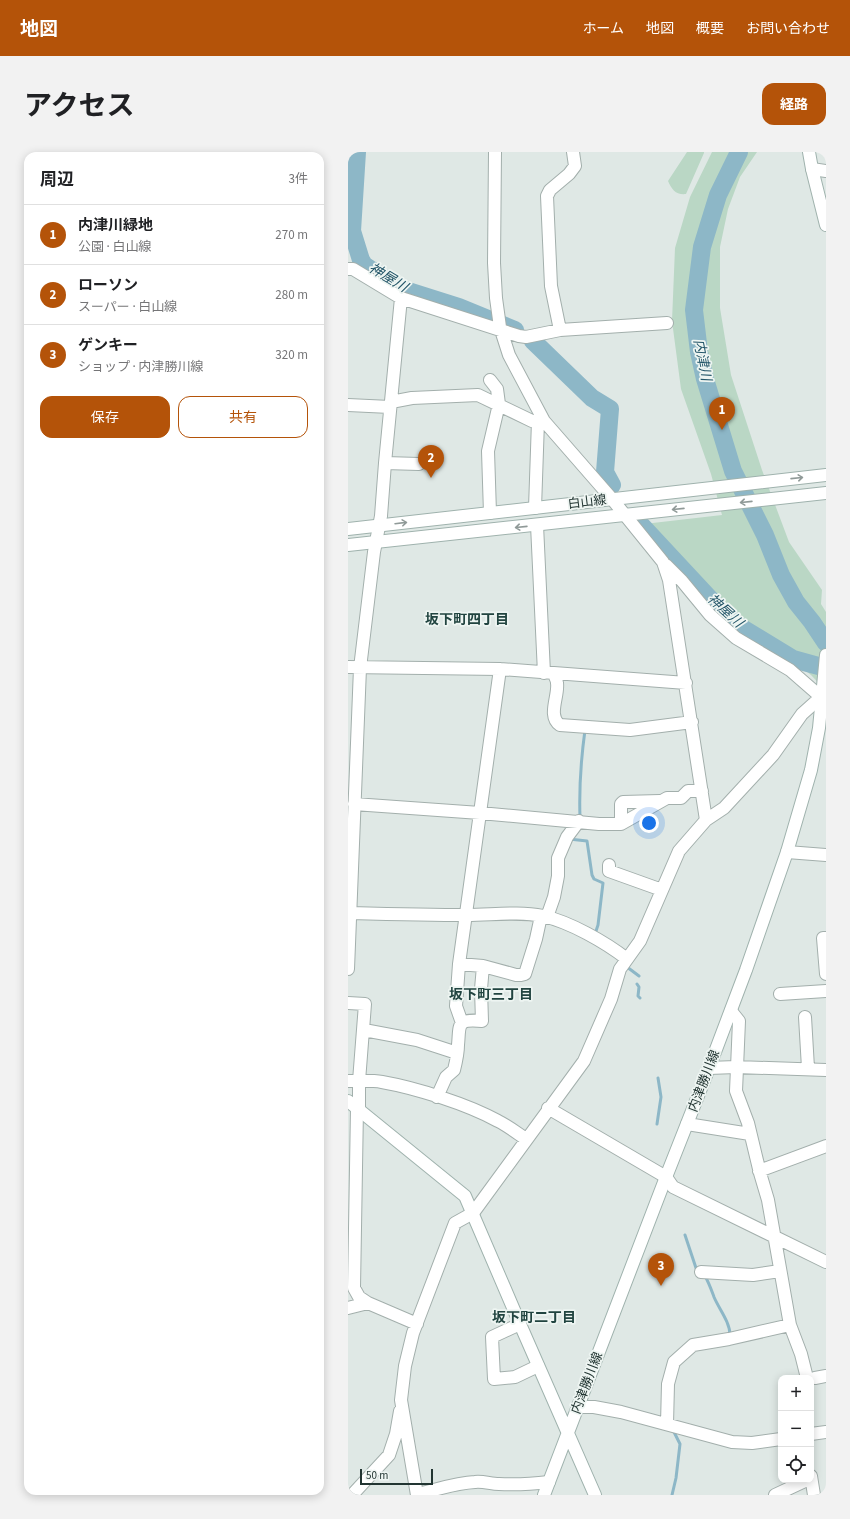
<!DOCTYPE html>
<html lang="ja">
<head>
<meta charset="utf-8">
<style>
  :root { --surface:#fff; --page:#f2f2f2; --text:#202124; --muted:#757577; --line:#e0e0e0; --accent:#b45309 }
  body { margin:0; font-family:"Source Sans 3","Noto Sans JP",sans-serif; background:var(--page); color:var(--text) }
  .controls { position:absolute; right:12px; bottom:12px; display:grid; overflow:hidden; border-radius:8px; box-shadow:0 2px 10px #0003 }
  .controls button { width:36px; height:36px; display:grid; place-items:center; padding:0; border:0; border-bottom:1px solid var(--line); background:var(--surface); color:var(--text); font:20px sans-serif }
  .scale { position:absolute; left:12px; bottom:10px; width:73px; box-sizing:border-box; padding-left:4px; border:2px solid #223532; border-top:0; font-size:11px; line-height:14px; white-space:nowrap; color:#223532; -webkit-text-stroke:3px #eef5f2; paint-order:stroke }
  .you { position:absolute; left:301px; top:671px; width:14px; height:14px; margin:-10px; border:3px solid #fff; border-radius:50%; background:#1a73e8; box-shadow:0 0 0 6px #1a73e833 }
  .badge { display:grid; place-items:center; width:26px; height:26px; border-radius:50%; background:var(--accent); color:#fff; font-size:13px; font-weight:700 }
  .pin { position:absolute; translate:-50% -33px; filter:drop-shadow(0 1px 2px #0008) }
  .pin::after { content:''; position:absolute; top:21px; width:14px; height:12px; background:inherit; clip-path:polygon(0 0,100% 0,50% 100%) }
  .list { margin:0; padding:0; list-style:none }
  h2 { display:flex; justify-content:space-between; align-items:center; height:52px; margin:0; padding:0 16px; font-size:17px }
  h2 small { font-size:13px; font-weight:400; color:var(--muted) }
  .list li { display:grid; grid-template-columns:26px 1fr auto; gap:12px; align-items:center; box-sizing:border-box; height:60px; padding:0 16px; border-top:1px solid var(--line) }
  .list b { display:block; font-size:15px; white-space:nowrap }
  .list p { margin:0; font-size:13px; white-space:nowrap; color:var(--muted) }
  .list em { font-size:13px; font-style:normal; color:var(--muted) }
  .actions { display:flex; gap:8px; padding:12px 16px }
  .actions a { flex:1; padding:9px 0; border:1px solid var(--accent); border-radius:12px; text-align:center; font-size:14px; color:var(--accent) }
  .actions .main { background:var(--accent); color:#fff }
  .icon { flex:none; width:22px; height:22px; fill:none; stroke:currentColor; stroke-width:2; stroke-linecap:round; stroke-linejoin:round }
  .map { position:relative; flex:none; width:478px; height:1343px; overflow:hidden; border-radius:12px }
  header { display:flex; align-items:center; gap:24px; box-sizing:border-box; height:56px; padding:0 20px; background:var(--accent); color:#fff }
  header strong { font-size:19px }
  nav { display:flex; gap:22px; margin-inline-start:auto; font-size:14px }
  .intro { display:flex; align-items:center; justify-content:space-between; box-sizing:border-box; height:96px; padding:0 24px }
  h1 { margin:0; font-size:28px }
  .button { padding:10px 18px; border-radius:12px; background:var(--accent); color:#fff; font-size:14px; font-weight:700 }
  main { display:flex; gap:24px; padding:0 24px }
  aside { flex:1; background:var(--surface); border-radius:12px; box-shadow:0 2px 10px #0003 }
  .map>svg:first-child { display:block }
  .green { fill:#bad7c5 }
  .lines { fill:none; stroke-linecap:round; stroke-linejoin:round }
  .stream { stroke:#8db7c7; stroke-width:3 }
  .river { stroke:#8db7c7; stroke-width:18 }
  .street-casing { stroke:#a3afac; stroke-width:14 }
  .secondary-casing { stroke:#9fb2ad; stroke-width:14 }
  .street { stroke:#fff; stroke-width:12 }
  .secondary { stroke:#fff; stroke-width:12 }
  .oneway { stroke:#909a98 }
  .labels { text-anchor:middle; dominant-baseline:central; stroke-width:3.5; stroke-linejoin:round; paint-order:stroke }
  .street-label { font-size:13px; fill:#223532; stroke:#eef5f2 }
  .water-label { font-size:14px; font-style:italic; fill:#245669; stroke:#eef5f2 }
  .neighbourhood-label { font-size:14px; font-weight:bold; fill:#214440; stroke:#eef5f2 }
</style>
</head>
<body>
<header>
<strong>地図</strong>
<nav><a>ホーム</a><a>地図</a><a>概要</a><a>お問い合わせ</a></nav>
</header>
<div class="intro"><h1>アクセス</h1><a class="button">経路</a></div>
<main>
<aside>
<h2>周辺<small>3件</small></h2>
<ul class="list">
<li><span class="badge">1</span><div><b>内津川緑地</b><p>公園 · 白山線</p></div><em>270 m</em></li>
<li><span class="badge">2</span><div><b>ローソン</b><p>スーパー · 白山線</p></div><em>280 m</em></li>
<li><span class="badge">3</span><div><b>ゲンキー</b><p>ショップ · 内津勝川線</p></div><em>320 m</em></li>
</ul>
<div class="actions"><a class="main">保存</a><a>共有</a></div>
</aside>
<div class="map">
<svg width="478" height="1343" viewBox="0 0 478 1343">
  <rect width="100%" height="100%" fill="#dfe8e5"/>
  <path class="green" d="M339 0H356V1L338 42C328 43 324 38 320 29Z
    M364 0H409L392 25 380 57 372 95V156L383 223 414 318 441 390 474 438 473 452 478 460V539L463 523 415 485 387 467 326 406 296 372 374 363 363 322 333 237 324 169 327 96 342 45Z"/>
  <g class="lines">
    <path class="stream" d="M232 666C231 637 233 607 237 578
      M221 687 239 689 244 723 246 727 255 731 250 773 247 782
      M279 815 291 824
      M289 832 291 835 290 844 292 846
      M309 972 313 945 310 926
      M337 1083 349 1119
      M357 1124C361 1131 363 1137 366 1145 371 1157 382 1170 382 1183
      M324 1343 328 1326 332 1292 326 1280"/>
    <path class="river" d="M9 0 4 79 13 108 16 113 51 136 111 155 167 178
      M391 0 370 43 354 95 346 158 351 200 357 227 385 319 417 383 433 423 448 450 464 470 478 491
      M185 189 244 246 262 257 257 320 264 333
      M294 374 375 461 394 476 445 507 478 516"/>
    <g class="street-casing">
      <path id="street" d="M147 0 146 111 148 146 152 175 161 203 196 269 264 347 315 410 321 428 358 668
        M464 17 478 19
        M0 117H5L53 146 171 184 178 185 212 178 319 171
        M212 178 203 134 199 44 202 38 221 22 227 14 225 0
        M142 228 149 237 151 252 140 299 142 361
        M43 250 64 246 130 243 184 269H196
        M0 253 42 255
        M37 311 71 312
        M187 356 190 269
        M189 373 196 521
        M318 413 334 429 362 463 388 486 442 518 473 545 478 547
        M0 515 152 517 338 531
        M206 522C207 525 209 528 209 531 211 544 199 564 212 573L282 578 344 570
        M6 652 132 661 251 672H273L319 646H333L340 639H354
        M273 672V652L275 650 312 649
        M439 700 478 703
        M261 713V719L314 738
        M2 761C41 762 80 763 119 763 144 763 170 759 195 764 222 770 257 790 279 807
        M199 765 206 745 210 724V706L219 685 231 669
        M478 786H475L478 822
        M111 812 135 814 168 823H173L177 822 188 787 193 764
        M0 817 12 516 26 400 33 364 37 311 53 146
        M432 842 478 839
        M0 851 17 852 11 929V957
        M383 859 391 869 388 939 400 971 412 1021 420 1048 442 1173 453 1202 459 1226
        M457 865 460 916
        M114 871 108 854 111 812 152 517
        M16 878 69 888 109 901
        M361 916 388 915 478 918
        M0 929C11 929 23 928 34 930 68 936 119 952 150 969 160 974 169 981 178 987
        M89 945 98 925 106 918C108 910 110 902 110 893 112 872 108 867 134 869L133 837 135 814
        M9 956 6 1136 11 1145 20 1151 69 1172
        M200 956 318 1025 325 1035 478 1110
        M339 972 402 982
        M411 1019 478 994
        M353 1120 405 1123 432 1119
        M0 1156 20 1151
        M172 1172 144 1185 146 1227 167 1225 190 1214
        M467 1226 478 1224
        M229 1255H246L273 1260 384 1290 404 1291 433 1287
        M319 1272 320 1232 326 1210 345 1193 381 1187 442 1173
        M463 1282 478 1280
        M463 1324 466 1343
        M69 1342C88 1338 107 1331 127 1330 135 1329 143 1332 151 1332 168 1333 184 1332 201 1330
        M4 1343 41 1303 48 1282 52 1259
        M69 1343 53 1248 57 1214 65 1181 107 1071 125 1061 236 909 263 847 272 817 292 789 331 699 358 668 376 656 425 603 454 562 473 545
        M427 1343 459 1328"/>
    </g>
    <g class="secondary-casing">
      <path id="secondary" d="M461 0 464 17 478 73
        M0 377 478 323
        M0 393 478 341
        M0 949 117 1044 172 1172 247 1343
        M196 1343 318 1025 361 916 398 818 439 700 463 618 471 576 478 503"/>
    </g>
    <use href="#street" class="street"/>
    <use href="#secondary" class="secondary"/>
  </g>
  <defs><path id="oneway-shaft" d="M-6 0H5M1.5-3L5.5 0L1.5 3" fill="none" stroke-width="1.6" stroke-linecap="round" stroke-linejoin="round"/></defs>
  <g class="oneway">
    <use href="#oneway-shaft" transform="translate(449 326) rotate(-6)"/>
    <use href="#oneway-shaft" transform="translate(398 350) rotate(174)"/>
    <use href="#oneway-shaft" transform="translate(330 357) rotate(174)"/>
    <use href="#oneway-shaft" transform="translate(53 371) rotate(-7)"/>
    <use href="#oneway-shaft" transform="translate(173 375) rotate(174)"/>
  </g>
  <g class="labels">
    <g class="street-label">
      <text transform="translate(239 350) rotate(-7)">白山線</text>
      <text transform="translate(356 929) rotate(-69)">内津勝川線</text>
      <text transform="translate(239 1231) rotate(-69)">内津勝川線</text>
    </g>
    <g class="water-label">
      <text transform="translate(40 126) rotate(31)">神屋川</text>
      <text transform="translate(354 208) rotate(79)">内津川</text>
      <text transform="translate(377 459) rotate(42)">神屋川</text>
    </g>
    <g class="neighbourhood-label">
      <text x="119" y="468">坂下町四丁目</text>
      <text x="143" y="843">坂下町三丁目</text>
      <text x="186" y="1166">坂下町二丁目</text>
    </g>
  </g>
</svg>
<div class="controls">
<button>+</button>
<button>−</button>
<button><svg class="icon" aria-label="locate" viewBox="0 0 24 24"><circle cx="12" cy="12" r="6"/><path d="M12 2v4M12 18v4M2 12h4M18 12h4"/></svg></button>
</div>
<div class="scale">50 m</div>
<div class="you"></div>
<div class="pin badge" style="left:374px;top:278px">1</div>
<div class="pin badge" style="left:83px;top:326px">2</div>
<div class="pin badge" style="left:313px;top:1134px">3</div>
</div>
</main>
</body>
</html>
